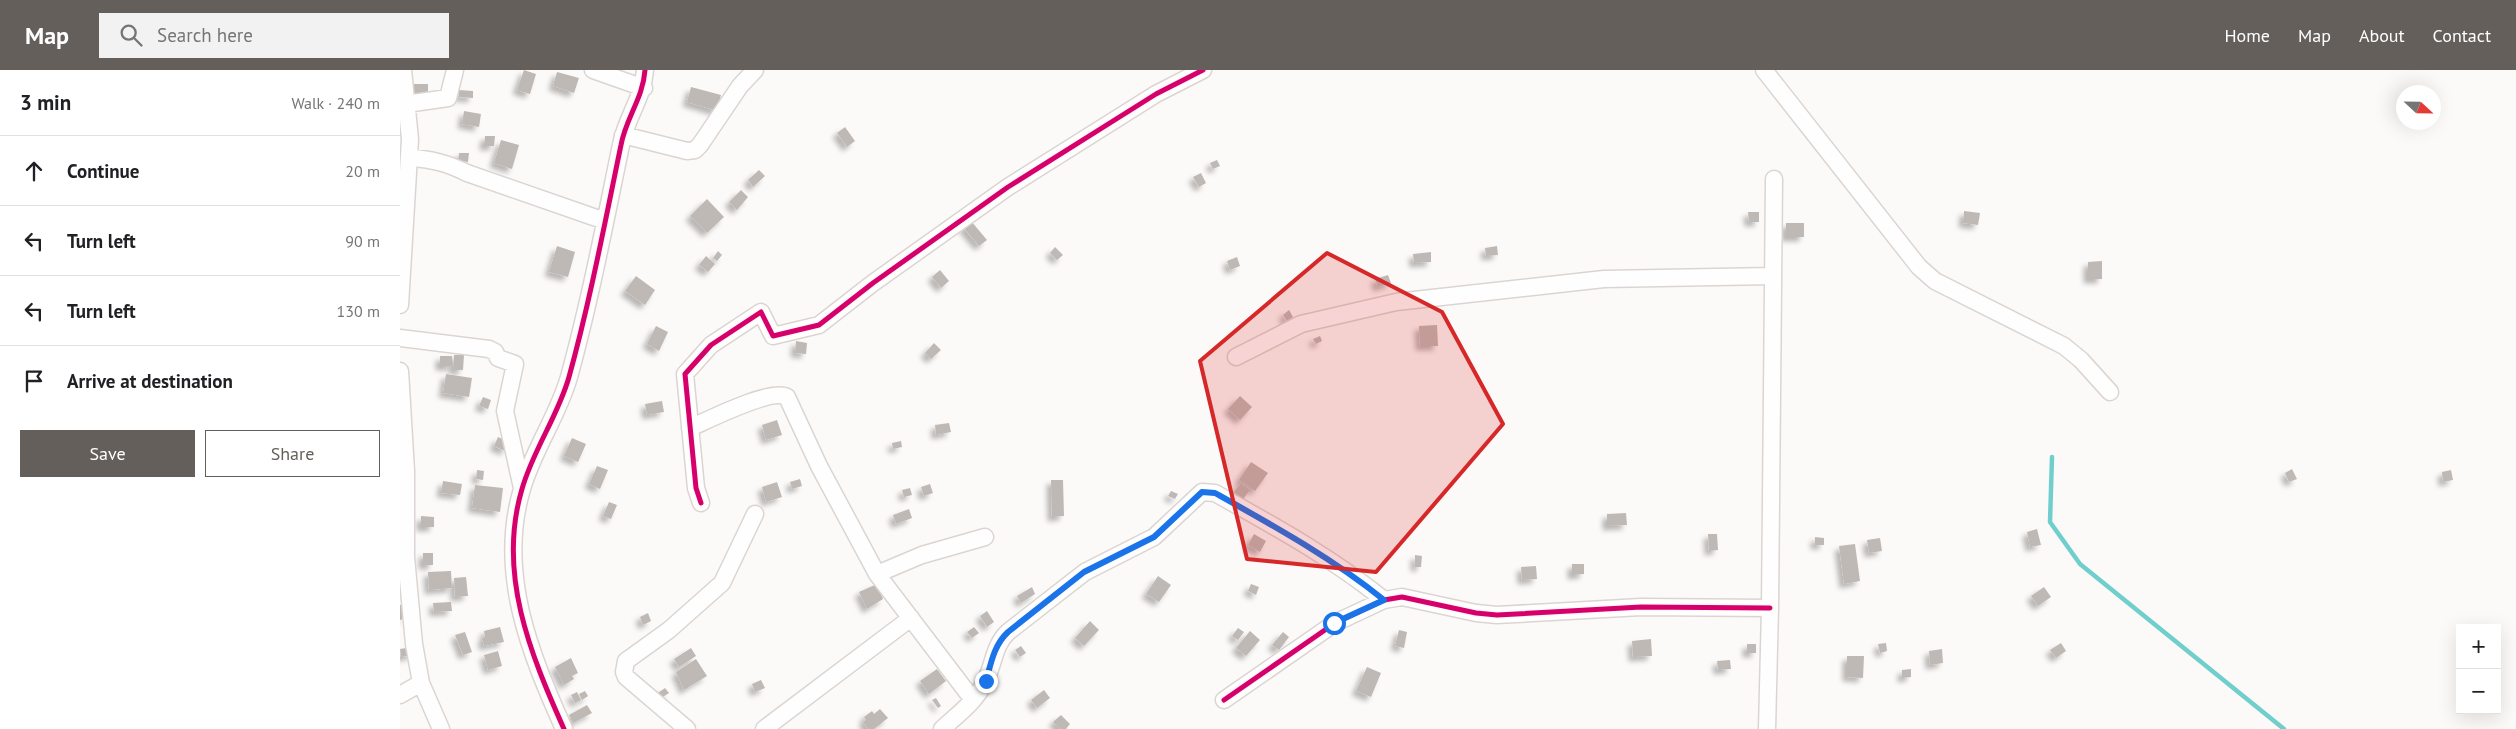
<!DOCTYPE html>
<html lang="en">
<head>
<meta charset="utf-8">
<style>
  :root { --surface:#fff; --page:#f2f2f2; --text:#202124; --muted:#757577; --line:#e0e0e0; --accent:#655f5b }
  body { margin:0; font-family:"PT Sans",sans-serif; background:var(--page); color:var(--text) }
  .controls { position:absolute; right:15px; bottom:15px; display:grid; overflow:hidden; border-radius:0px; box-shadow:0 5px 20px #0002 }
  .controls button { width:45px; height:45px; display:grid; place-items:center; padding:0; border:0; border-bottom:1px solid var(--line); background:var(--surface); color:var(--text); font:25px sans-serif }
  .compass { position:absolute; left:1996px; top:15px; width:45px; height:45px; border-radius:50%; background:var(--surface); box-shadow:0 5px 20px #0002; rotate:112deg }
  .stop { position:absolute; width:15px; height:15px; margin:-11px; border:4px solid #1a73e8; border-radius:50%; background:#fff }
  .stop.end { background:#1a73e8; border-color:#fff; box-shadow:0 1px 5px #0008 }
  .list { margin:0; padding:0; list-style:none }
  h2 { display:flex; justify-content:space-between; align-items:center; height:65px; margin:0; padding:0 20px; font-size:21px }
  h2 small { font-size:16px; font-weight:400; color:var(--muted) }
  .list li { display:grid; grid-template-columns:32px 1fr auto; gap:15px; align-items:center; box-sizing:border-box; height:70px; padding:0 20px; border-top:1px solid var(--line) }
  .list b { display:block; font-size:19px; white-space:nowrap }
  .list em { font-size:16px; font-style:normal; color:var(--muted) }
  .actions { display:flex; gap:10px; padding:15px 20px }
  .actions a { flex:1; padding:11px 0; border:1px solid var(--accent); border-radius:0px; text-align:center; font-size:18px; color:var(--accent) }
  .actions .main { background:var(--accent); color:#fff }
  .icon { flex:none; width:28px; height:28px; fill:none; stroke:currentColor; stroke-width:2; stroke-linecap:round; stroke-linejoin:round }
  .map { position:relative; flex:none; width:2116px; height:659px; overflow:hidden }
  header { display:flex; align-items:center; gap:30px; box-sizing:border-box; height:70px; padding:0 25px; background:var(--accent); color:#fff }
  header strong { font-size:24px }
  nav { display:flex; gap:28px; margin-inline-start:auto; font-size:18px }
  .search { width:350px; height:45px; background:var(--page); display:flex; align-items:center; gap:12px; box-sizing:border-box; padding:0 18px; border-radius:0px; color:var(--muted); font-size:19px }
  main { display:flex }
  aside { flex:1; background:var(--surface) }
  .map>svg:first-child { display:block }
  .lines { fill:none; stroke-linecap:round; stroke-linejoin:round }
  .stream { stroke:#70cfcc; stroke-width:4.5 }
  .building { fill:#beb9b5; filter:url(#shadow) }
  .minor-casing { stroke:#dbd5d2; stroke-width:19 }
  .minor { stroke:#fffefe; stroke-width:16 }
  .cycleway-casing { stroke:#fef9f6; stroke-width:8 }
  .cycleway { stroke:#d6006c; stroke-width:5 }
  .route { stroke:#1a73e8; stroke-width:6 }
  .marked { fill:#d62828; fill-opacity:0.2; stroke:#d62828; stroke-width:4; stroke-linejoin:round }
</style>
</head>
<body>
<header>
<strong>Map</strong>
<div class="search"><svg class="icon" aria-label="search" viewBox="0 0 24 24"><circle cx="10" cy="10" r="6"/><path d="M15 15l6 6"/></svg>Search here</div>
<nav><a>Home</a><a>Map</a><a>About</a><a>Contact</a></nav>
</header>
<main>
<aside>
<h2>3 min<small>Walk · 240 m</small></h2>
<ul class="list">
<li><svg class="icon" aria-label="ahead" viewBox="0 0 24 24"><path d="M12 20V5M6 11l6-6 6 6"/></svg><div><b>Continue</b></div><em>20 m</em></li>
<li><svg class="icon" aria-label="left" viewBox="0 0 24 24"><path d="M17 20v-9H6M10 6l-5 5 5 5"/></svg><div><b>Turn left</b></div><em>90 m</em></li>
<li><svg class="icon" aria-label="left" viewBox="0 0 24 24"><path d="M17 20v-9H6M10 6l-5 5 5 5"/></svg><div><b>Turn left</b></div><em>130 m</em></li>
<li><svg class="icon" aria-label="arrive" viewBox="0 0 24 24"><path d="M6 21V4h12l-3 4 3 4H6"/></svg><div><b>Arrive at destination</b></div></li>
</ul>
<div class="actions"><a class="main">Save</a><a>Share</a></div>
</aside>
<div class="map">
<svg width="2116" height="659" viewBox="0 0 2116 659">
  <defs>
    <filter id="shadow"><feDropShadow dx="-4.5" dy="4.5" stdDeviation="2.5" flood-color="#0004"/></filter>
  </defs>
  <rect width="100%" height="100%" fill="#fcfaf8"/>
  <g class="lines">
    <path class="stream" d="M1652 387 1650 452 1680 494 1884 659"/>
  </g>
  <path class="building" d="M124 0 136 4 130 24 117 20Z
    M157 2 179 8 174 23 153 16Z
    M12 14H28V25H12Z
    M291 17 321 25 317 41 287 32Z
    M59 20 73 21V28L59 27Z
    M64 41 81 44 79 57 62 54Z
    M445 57 455 71 447 77 437 63Z
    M85 66H95L94 76H84Z
    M101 70 119 75 112 99 94 93Z
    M59 83H69L68 92 58 91Z
    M817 90 820 96 813 99 810 93Z
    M359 100 365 106 353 117 348 110Z
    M801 103 806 113 799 117 793 107Z
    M341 120 348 127 337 140 329 132Z
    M307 129 324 147 307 163 290 146Z
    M1564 141 1580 143 1578 155 1563 153Z
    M1348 142H1359V152H1349Z
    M571 151 587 170 579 176 563 157Z
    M1386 153H1404V167H1386Z
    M157 176 175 182 168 207 149 202Z
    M1097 176 1098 185 1086 186 1085 178Z
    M655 177 663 185 657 190 650 183Z
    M318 181 322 185 317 191 313 188Z
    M1031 182V192L1014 193 1013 184Z
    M306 186 315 194 308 202 299 195Z
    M837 187 840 196 830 200 827 191Z
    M1702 191V209H1688V192Z
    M540 200 549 211 541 218 532 207Z
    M988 205 991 213 978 217 975 209Z
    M236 206 255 220 245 235 225 221Z
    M889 240 893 247 887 251 883 245Z
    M1037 255 1038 276H1020L1019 256Z
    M256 256 268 262 259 281 247 274Z
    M920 266 922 271 916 274 913 269Z
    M396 271 407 273 406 284 395 283Z
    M534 273 541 280 531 289 525 283Z
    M54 285H64L63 300H53Z
    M40 286H52V296H40Z
    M46 304 72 308 69 327 43 323Z
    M840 326 852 337 840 350 828 339Z
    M83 327 91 330 88 339 79 336Z
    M262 331 264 342 247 345 245 334Z
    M377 350 382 365 366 370 362 355Z
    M549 353 551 362 536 365 535 355Z
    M98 367 109 372 105 381 94 376Z
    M172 368 186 374 178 392 164 386Z
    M501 371 502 377 493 379 492 373Z
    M851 392 868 403 855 421 839 410Z
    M197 396 208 400 200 419 189 414Z
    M1892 399 1897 409 1889 412 1885 403Z
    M77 400 84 401 83 410 76 409Z
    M2051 400 2053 410 2043 412 2042 402Z
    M400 409 402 416 392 419 390 412Z
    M651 410H663L664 446 652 447Z
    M43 411 62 414 60 425 41 423Z
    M377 412 382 427 366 432 362 417Z
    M841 413 850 420 843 429 834 422Z
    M530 414 533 423 524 426 521 417Z
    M75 415 103 418 100 442 72 438Z
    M510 418 512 425 504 427 502 420Z
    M771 421 778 424 775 429 768 426Z
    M209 432 217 435 211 449 203 446Z
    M509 439 512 448 496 454 493 445Z
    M1226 443 1227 455 1207 456V444Z
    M21 446 34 447V457H21Z
    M1637 459 1641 475 1630 477 1627 462Z
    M854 464 866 471 860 482 848 475Z
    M1308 464H1317L1318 480 1309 481Z
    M1415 467 1424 468V475H1415Z
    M1480 468 1482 481 1469 483 1467 470Z
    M1455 474 1460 511 1444 514 1439 476Z
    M23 483H33V495H23Z
    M1015 485 1022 486 1021 497H1015Z
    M1172 494H1184V504L1172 505Z
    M1136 496 1137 509 1122 510 1121 497Z
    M51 501 52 518 29 520 28 502Z
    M758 506 771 515 759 532 746 524Z
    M66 507 68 526 55 527 54 508Z
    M477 514 483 529 467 539 459 522Z
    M851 514 859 517 856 525 848 521Z
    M632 517 635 524 621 533 617 526Z
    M1644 517 1651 527 1638 536 1631 526Z
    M51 532 52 541 34 542 33 533Z
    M3 534V549L0 550V535Z
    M587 541 594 552 587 557 580 546Z
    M248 543 251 551 243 555 240 547Z
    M690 551 699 560 684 576 675 568Z
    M100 557 104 572 84 576 82 568 85 567 84 561Z
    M574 557 579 563 572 568 567 562Z
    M838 558 844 562 838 570 832 566Z
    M999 560 1007 562 1004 578 995 576Z
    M850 561 860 570 846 586 836 578Z
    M65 562 72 582 63 585 55 565Z
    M883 562 889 567 879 580 872 575Z
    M1251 569 1252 586 1233 587 1232 571Z
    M1486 573 1487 581 1480 583 1478 574Z
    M1661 573 1666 581 1656 588 1650 580Z
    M1347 574H1356V583H1347Z
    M621 576 626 583 620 587 615 580Z
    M12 577 13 585 1 587 0 579Z
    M291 578 296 586 279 597 274 589Z
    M1542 579 1543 593 1530 595 1529 581Z
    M98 581 102 596 88 600 84 585Z
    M1447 586H1464L1463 608 1447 607Z
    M171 588 178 603 172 606 174 609 164 615 155 597Z
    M296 589 307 606 284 620 276 602Z
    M1330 590 1331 599 1318 600 1317 591Z
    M967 597 981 603 971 627 956 621Z
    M537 599 546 611 529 624 520 611Z
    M1511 599V607L1502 608V600Z
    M361 610 365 618 355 622 352 614Z
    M265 618 269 623 261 628 258 623Z
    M644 620 650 628 637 638 631 630Z
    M185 621 188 626 182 630 179 624Z
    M177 622 181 630 175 633 171 625Z
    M536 628 541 636 538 638 532 630Z
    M187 635 192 643 173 653 169 645Z
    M480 639 488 648 474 659H468L463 652 466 650 464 647 472 641 474 644Z
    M661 645 670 654 666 659H660L653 652Z"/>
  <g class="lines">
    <g class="minor-casing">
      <path id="minor" d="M193 0 244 18
        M1364 0 1519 197 1535 211 1664 276 1681 290 1710 322
        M6 34 48 28 55 0
        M223 65 287 81 295 80 300 75 340 16 355 0
        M10 88C31 89 47 93 67 103L205 151
        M0 235 10 69 3 0
        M0 268 89 279 95 282 98 288 115 294 105 341 122 418
        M836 287 901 254 996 232 1204 209 1372 206
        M0 301 6 401V487L14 574 21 613 41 659
        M290 358C308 350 371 318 387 327L419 396 477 504 573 630
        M301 433 296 418 285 304 311 275 361 242 373 266 419 255 473 213 608 117 756 24 803 0
        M477 504 522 485 585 467
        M0 625 21 613
        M824 630 935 553 984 530 1002 527 1076 543 1097 545 1241 537 1370 538
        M164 659C130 583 97 503 122 419 133 380 158 346 169 307 190 231 205 152 221 75 226 47 243 29 245 0
        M287 659 226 607 224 602 226 591 269 560 322 513 355 444
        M364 659 511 548
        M542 659C557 645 575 632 584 614 594 596 593 576 608 562L685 502 754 467 802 422 815 423C874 456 931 487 984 530
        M1367 659 1370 538 1374 109"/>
    </g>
    <use href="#minor" class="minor"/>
    <g class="cycleway-casing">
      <path id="cycleway" d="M301 433 296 418 285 304 311 275 361 242 373 266 419 255 473 213 608 117 756 24 803 0
        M824 630 935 553 984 530 1002 527 1076 543 1097 545 1241 537 1370 538
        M164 659C130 583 97 503 122 419 133 380 158 346 169 307 190 231 205 152 221 75 226 47 243 29 245 0"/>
    </g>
    <use href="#cycleway" class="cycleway"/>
  </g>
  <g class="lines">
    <path class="route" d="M586 611C591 593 594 575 608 562L684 502 754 467 802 422 815 423C874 456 932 488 984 530L934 553"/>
  </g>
  <path class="marked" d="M927 183 1042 242 1103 354 976 502 847 489 800 291Z"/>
</svg>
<div class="controls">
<button>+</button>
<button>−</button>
</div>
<svg class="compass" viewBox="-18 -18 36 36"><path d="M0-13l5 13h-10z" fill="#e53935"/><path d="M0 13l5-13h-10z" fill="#757577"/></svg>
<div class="stop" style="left:934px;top:553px"></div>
<div class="stop end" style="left:586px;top:611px"></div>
</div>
</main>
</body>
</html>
